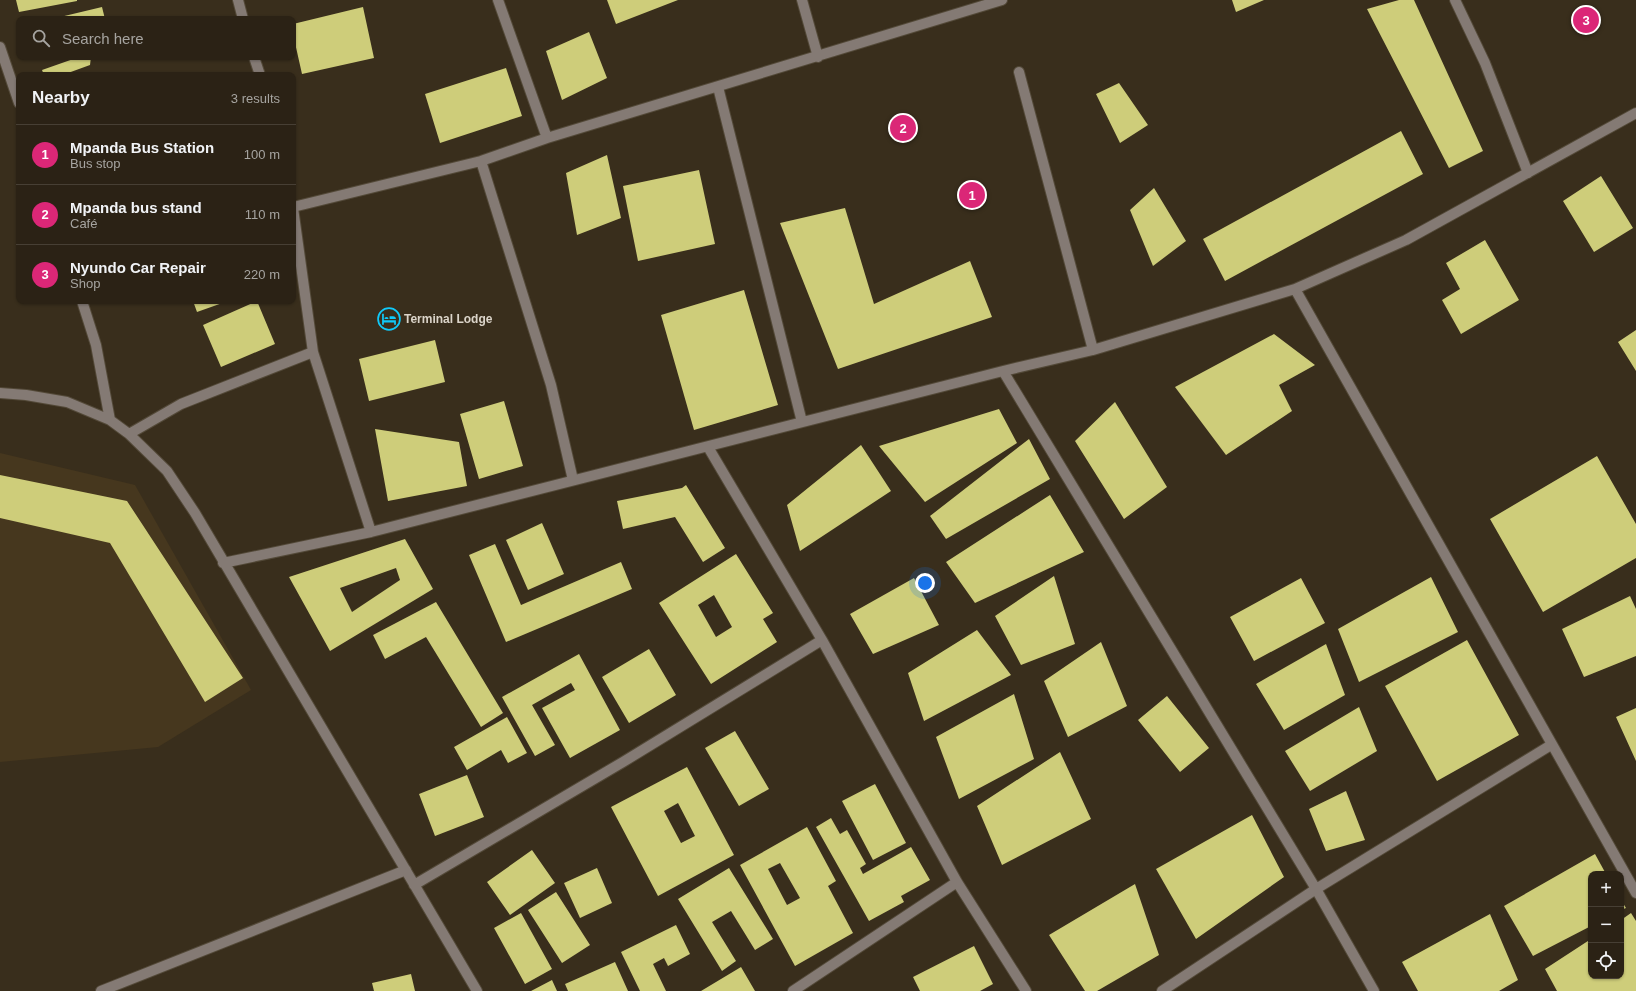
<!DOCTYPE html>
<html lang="en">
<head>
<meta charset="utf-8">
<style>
  :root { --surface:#2b2215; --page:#332a1e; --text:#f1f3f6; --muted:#a6a4a0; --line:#473f34; --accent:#db2777 }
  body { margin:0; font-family:Helvetica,sans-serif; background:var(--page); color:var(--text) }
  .controls { position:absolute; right:12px; bottom:12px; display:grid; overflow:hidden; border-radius:8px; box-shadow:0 1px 3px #0004 }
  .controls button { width:36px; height:36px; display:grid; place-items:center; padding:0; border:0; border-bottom:1px solid var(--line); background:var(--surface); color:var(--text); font:20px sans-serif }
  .you { position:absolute; left:925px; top:583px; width:14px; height:14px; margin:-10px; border:3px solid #fff; border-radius:50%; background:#1a73e8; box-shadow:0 0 0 6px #1a73e833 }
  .badge { display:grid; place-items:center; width:26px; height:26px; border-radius:50%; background:var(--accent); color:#fff; font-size:13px; font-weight:700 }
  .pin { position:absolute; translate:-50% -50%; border:2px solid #fff; box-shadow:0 1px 4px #0006 }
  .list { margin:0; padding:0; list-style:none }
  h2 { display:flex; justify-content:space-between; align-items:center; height:52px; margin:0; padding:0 16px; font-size:17px }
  h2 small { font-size:13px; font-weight:400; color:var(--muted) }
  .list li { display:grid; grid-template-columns:26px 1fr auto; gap:12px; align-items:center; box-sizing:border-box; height:60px; padding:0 16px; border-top:1px solid var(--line) }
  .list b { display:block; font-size:15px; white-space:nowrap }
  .list p { margin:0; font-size:13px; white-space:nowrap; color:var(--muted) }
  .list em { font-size:13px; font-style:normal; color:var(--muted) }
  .icon { flex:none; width:22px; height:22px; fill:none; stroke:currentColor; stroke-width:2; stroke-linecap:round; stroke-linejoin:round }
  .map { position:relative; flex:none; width:1636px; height:991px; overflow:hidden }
  .search { position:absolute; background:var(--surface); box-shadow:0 1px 3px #0004; left:16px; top:16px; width:280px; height:44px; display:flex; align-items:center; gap:10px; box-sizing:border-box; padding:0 14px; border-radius:8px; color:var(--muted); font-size:15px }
  .panel { position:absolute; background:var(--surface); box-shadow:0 1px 3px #0004; left:16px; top:72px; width:280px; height:232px; border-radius:8px }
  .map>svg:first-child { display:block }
  .built { fill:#46371e }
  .building { fill:#cecd7a; fill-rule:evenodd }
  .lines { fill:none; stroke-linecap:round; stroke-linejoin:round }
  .minor-casing { stroke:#534938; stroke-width:12 }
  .minor { stroke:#847a74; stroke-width:10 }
  .labels { text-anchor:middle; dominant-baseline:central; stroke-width:4; stroke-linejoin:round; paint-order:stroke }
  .poi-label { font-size:12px; font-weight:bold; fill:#dbd4c9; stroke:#392e1c; text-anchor:start }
</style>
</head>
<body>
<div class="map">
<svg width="1636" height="991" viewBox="0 0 1636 991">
  <rect width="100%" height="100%" fill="#392e1c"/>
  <path class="built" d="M0 453 135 485 251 690 158 747 0 762Z"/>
  <path class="building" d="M16 0H77V1L19 12Z
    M607 0H678L616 24Z
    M1232 0H1264L1236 12Z
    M1399 0H1414L1483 151 1449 168 1367 9Z
    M102 7 105 19H56V18Z
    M363 7 374 58 302 74 293 34V24Z
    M589 32 607 78 562 100 546 51Z
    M79 57H91L90 65 68 73 69 75H44L42 70Z
    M506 68 522 116 440 143 425 94Z
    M1119 83 1148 125 1120 143 1096 94Z
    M1401 131 1423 174 1225 281 1203 239Z
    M607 155 621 218 577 235 566 173Z
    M699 170 715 244 638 261 623 186Z
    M1601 176 1633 228 1594 252 1563 201Z
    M1154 188 1186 241 1153 266 1130 210Z
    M845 208 874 304 970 261 992 317 838 369 780 223Z
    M1485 240 1519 300 1461 334 1442 300 1460 289 1446 263Z
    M744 290 778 405 694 430 661 315Z
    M193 301H228L197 312Z
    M257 301 275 344 221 367 203 325Z
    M1636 330V371L1618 342Z
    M1274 334 1315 365 1279 385 1292 411 1226 455 1175 387Z
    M435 340 445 382 369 401 359 359Z
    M504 401 523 466 479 479 460 414Z
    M1115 402 1167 487 1124 519 1075 441Z
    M999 409 1017 443 925 502 879 446Z
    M375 429 459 442 467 486 388 501Z
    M1029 439 1050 479 946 539 930 516Z
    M861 445 891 491 800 551 787 505Z
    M1597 456 1636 524V558L1543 612 1490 519Z
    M0 475 127 501 243 678 205 702 110 543 0 518Z
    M686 485 725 548 703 562 675 517 623 529 617 501 682 488Z
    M1050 495 1084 552 975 603 946 562Z
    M542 523 564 574 528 590 506 540Z
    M405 539 433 589 330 651 289 577ZM396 568 400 580 352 612 340 588Z
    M495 544 521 605 621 562 632 589 506 642 469 555Z
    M736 554 773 613 763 619 777 642 711 684 659 603ZM714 595 732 627 716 637 698 605Z
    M1054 576 1075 644 1021 665 995 616Z
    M1431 577 1458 632 1359 682 1338 629Z
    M914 578 939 625 873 654 850 614Z
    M1301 578 1325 623 1254 661 1230 617Z
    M1630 596 1636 609V656L1584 677 1562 629Z
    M436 602 503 713 481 727 426 637 385 659 373 635Z
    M977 630 1011 675 924 721 908 673Z
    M1467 640 1519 735 1437 781 1385 686Z
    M1101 642 1127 706 1068 737 1044 681Z
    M1326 644 1345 695 1284 730 1256 684Z
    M649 649 676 695 629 723 602 677Z
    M579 654 620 730 570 758 542 708 575 690 571 683 532 705 555 745 535 756 502 697Z
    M1014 694 1034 759 959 799 936 737Z
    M1167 696 1209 748 1180 772 1138 720Z
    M1359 707 1377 751 1310 791 1285 751Z
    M1636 708V761L1616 717Z
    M507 717 527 753 508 763 501 750 467 770 454 747Z
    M735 731 769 789 739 806 705 748Z
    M1060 752 1091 819 1002 865 977 806Z
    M687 767 734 855 658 896 611 807ZM678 803 695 836 681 843 664 811Z
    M467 775 484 817 435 836 419 794Z
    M875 784 906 843 873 860 842 801Z
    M1346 791 1365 840 1326 851 1309 809Z
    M1252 815 1284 877 1196 939 1156 869Z
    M831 818 840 834 847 830 866 864 860 868 863 874 911 847 930 880 901 896 904 902 869 921 816 827Z
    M807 827 836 881 828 886 853 933 795 966 740 865ZM780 863 800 898 787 905 768 869Z
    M532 850 555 883 510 915 487 882Z
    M1595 854 1606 874H1591V926L1533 956 1504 906Z
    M597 868 612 903 580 918 564 883Z
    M729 868 773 939 755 950 731 911 712 922 736 961 722 971 678 899Z
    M1135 884 1159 955 1097 991H1085L1049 935Z
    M556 892 590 945 562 963 528 910Z
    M1621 900 1626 908 1621 910Z
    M521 913 552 969 525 984 494 928Z
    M1631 913 1636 921V991H1557L1545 969 1591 939V976H1621V920Z
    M1490 914 1518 980 1499 991H1418L1402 962Z
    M676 925 690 954 668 966 664 958 653 964 666 991H640L621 952Z
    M974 946 993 984 980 991H920L913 977Z
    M615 962 628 991H568L565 984Z
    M741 967 755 991H701Z
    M411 974 415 991H374L372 983Z
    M552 980 557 991H531Z"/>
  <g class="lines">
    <g class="minor-casing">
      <path id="minor" d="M238 0 243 19
        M498 0 547 138
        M802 0 818 57
        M1455 0 1485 63 1528 173
        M0 47 19 103
        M254 57 260 75
        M1019 72 1093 350
        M718 87 802 422
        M481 161 551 385 573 480
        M293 207 481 161 547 138 1002 0
        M293 208 313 352 371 532
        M1295 289 1636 893
        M82 301 96 345 110 420
        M1003 371 1316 889 1374 991
        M0 393 26 395 67 402 110 420 129 434 167 471 195 513 477 991
        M129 434 181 404 313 352
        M708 447 822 640 957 882 1026 991
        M223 563 371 532 1003 371 1093 350 1295 289 1406 240 1636 113
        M414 885 623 762 822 640
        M101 991 406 870
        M793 991 957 882
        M1162 991 1316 889 1551 745"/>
    </g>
    <use href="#minor" class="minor"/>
  </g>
  <defs>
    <g id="hotel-ring" transform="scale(1.15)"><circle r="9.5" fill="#392e1c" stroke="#10cafa" stroke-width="1.5"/><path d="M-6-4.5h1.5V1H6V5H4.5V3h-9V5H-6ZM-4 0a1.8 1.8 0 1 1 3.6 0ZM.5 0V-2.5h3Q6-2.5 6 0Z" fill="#10cafa"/></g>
  </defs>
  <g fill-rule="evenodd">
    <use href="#hotel-ring" x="389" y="319"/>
  </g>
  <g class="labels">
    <g class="poi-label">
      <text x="404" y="319">Terminal Lodge</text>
    </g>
  </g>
</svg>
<div class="controls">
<button>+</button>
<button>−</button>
<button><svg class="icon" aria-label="locate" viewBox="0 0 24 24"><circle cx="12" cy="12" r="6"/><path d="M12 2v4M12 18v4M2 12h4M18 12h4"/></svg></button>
</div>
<div class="you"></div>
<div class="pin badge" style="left:972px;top:195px">1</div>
<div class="pin badge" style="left:903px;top:128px">2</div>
<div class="pin badge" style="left:1586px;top:20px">3</div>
<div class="search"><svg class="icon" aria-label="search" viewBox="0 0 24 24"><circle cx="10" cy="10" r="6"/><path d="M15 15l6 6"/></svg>Search here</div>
<section class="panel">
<h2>Nearby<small>3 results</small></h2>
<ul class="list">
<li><span class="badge">1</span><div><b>Mpanda Bus Station</b><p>Bus stop</p></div><em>100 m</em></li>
<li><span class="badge">2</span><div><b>Mpanda bus stand</b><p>Café</p></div><em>110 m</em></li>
<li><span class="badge">3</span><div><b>Nyundo Car Repair</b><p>Shop</p></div><em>220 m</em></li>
</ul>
</section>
</div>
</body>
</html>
